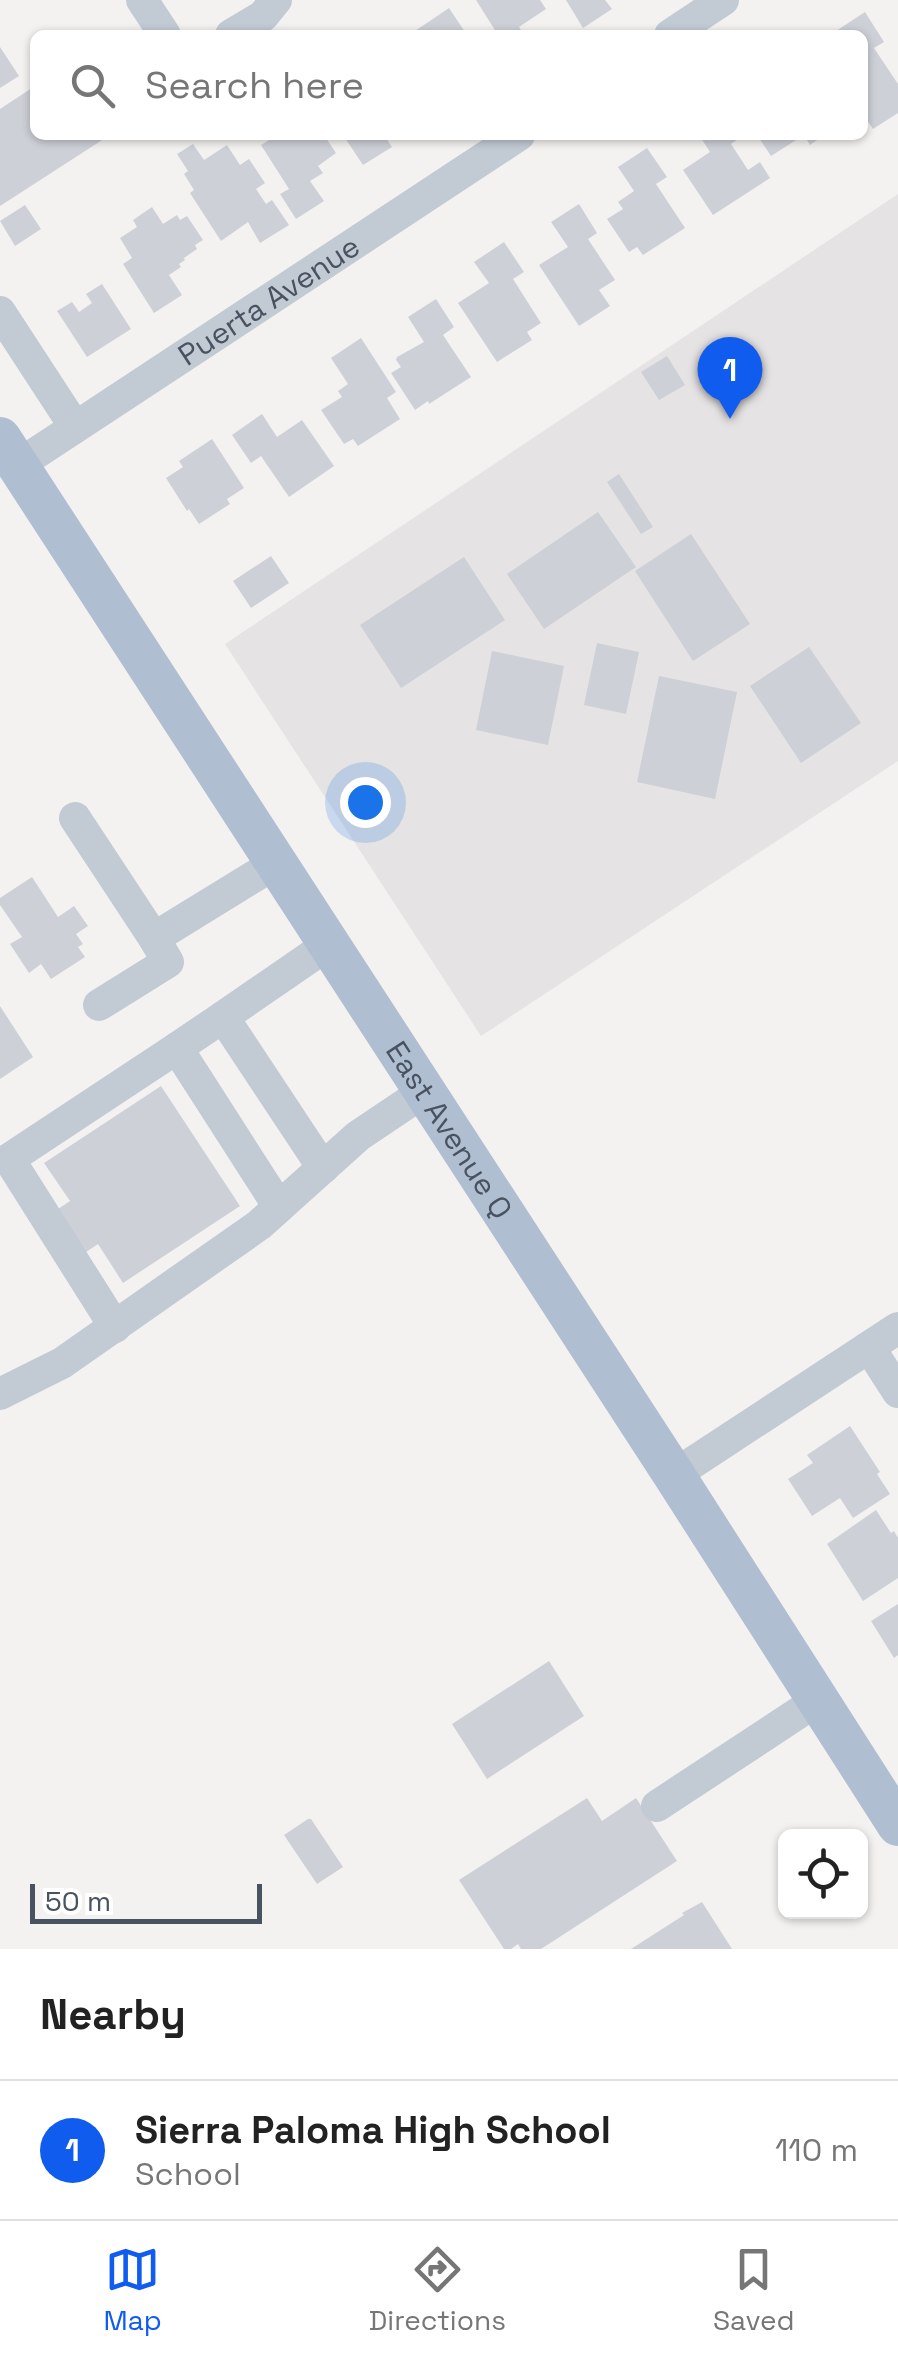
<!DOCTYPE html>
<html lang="en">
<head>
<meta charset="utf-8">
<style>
  :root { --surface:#fff; --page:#f2f2f2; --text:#222; --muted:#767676; --line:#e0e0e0; --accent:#105cef }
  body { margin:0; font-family:"Space Grotesk",sans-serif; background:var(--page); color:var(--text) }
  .controls { position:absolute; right:30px; bottom:30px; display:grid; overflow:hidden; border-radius:15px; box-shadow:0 2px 8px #0004 }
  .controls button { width:90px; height:90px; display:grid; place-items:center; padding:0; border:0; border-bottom:2px solid var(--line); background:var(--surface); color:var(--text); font:50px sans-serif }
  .scale { position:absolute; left:30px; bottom:25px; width:232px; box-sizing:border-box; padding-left:10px; border:5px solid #485260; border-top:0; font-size:28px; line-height:35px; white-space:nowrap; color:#485260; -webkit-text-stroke:8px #fff; paint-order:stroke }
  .you { position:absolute; left:365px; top:802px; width:35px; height:35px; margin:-25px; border:8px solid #fff; border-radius:50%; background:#1a73e8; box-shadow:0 0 0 15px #1a73e833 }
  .badge { display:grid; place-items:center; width:65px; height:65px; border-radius:50%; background:var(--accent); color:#fff; font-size:32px; font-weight:700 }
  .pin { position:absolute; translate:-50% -82px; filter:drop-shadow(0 2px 5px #0008) }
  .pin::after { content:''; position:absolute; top:52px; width:35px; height:30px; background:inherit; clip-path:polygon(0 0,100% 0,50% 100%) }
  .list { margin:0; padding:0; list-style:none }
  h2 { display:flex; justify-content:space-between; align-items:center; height:130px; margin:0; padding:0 40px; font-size:42px }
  h2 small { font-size:32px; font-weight:400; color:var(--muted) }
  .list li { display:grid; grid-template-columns:65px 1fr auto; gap:30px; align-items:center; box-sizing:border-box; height:140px; padding:0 40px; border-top:2px solid var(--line) }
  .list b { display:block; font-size:38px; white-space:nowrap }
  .list p { margin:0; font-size:32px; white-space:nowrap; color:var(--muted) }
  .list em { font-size:32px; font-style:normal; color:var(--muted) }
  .icon { flex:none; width:55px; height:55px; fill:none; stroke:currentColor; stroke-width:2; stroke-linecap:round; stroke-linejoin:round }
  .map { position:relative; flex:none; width:898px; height:1949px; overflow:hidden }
  .search { position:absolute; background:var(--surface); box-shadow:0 2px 8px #0004; left:30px; right:30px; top:30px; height:110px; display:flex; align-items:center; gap:25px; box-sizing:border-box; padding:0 35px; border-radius:15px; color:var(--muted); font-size:38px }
  .sheet { height:270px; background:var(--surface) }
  nav { display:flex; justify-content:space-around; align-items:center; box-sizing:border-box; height:140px; border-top:2px solid var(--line); background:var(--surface); font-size:28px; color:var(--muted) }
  nav a { display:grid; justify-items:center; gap:5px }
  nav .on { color:var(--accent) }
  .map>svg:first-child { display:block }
  .education { fill:#e5e3e3 }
  .building { fill:#cdd0d7 }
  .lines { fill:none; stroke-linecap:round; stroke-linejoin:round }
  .minor { stroke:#c2cad4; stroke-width:32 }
  .major { stroke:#b0bed1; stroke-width:42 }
  .labels { text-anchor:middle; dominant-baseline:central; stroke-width:8; stroke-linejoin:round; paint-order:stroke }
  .street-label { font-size:30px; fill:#485260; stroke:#fff }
</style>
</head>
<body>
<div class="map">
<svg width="898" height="1949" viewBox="0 0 898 1949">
  <rect width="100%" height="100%" fill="#f4f2f1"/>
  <path class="education" d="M898 194V761L481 1036 225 644Z"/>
  <path class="building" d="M476 0H540L546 9 519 27 524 35H498Z
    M566 0H605L612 9 583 28Z
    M449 8 467 35H409Z
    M865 12 884 42 874 48 898 84V113L873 129 863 114V35H839L836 31Z
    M0 47 19 76 0 88Z
    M35 86V135H110L0 206V109Z
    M277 135H324L336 153 318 166 323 173 310 181 324 201 296 219 280 194 289 189 261 145Z
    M343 135H384L392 147 363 165Z
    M699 135H744L731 144 748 170 760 162 770 178 713 215 683 170 710 152Z
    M757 135H824L810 145 804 135 771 156Z
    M193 144 204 160 227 145 240 165 249 159 265 183 256 189 266 204 272 200 289 225 260 243 248 222 221 241 190 193 194 190 184 174 188 171 177 154Z
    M647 148 667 177 656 184 685 228 643 255 637 247 629 252 607 219 623 209 618 202 634 191 618 167Z
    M579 204 597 233 588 239 615 280 599 290 610 306 579 326 539 265 568 247 551 222Z
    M25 205 41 229 15 246 0 221Z
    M152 207 163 224 177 215 180 220 187 216 203 240 195 245 197 249 184 258 185 260 179 264 181 267 169 275 182 295 154 313 123 264 132 258 120 238 137 227 133 220Z
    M504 242 524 272 513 279 541 323 527 332 532 340 497 362 458 303 489 283 474 262Z
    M102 284 131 329 87 357 57 311 72 302 79 312 92 303 86 294Z
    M436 299 454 327 443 335 471 377 429 404 428 401 415 410 391 373 401 367 396 360 397 357 424 342 408 317Z
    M361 338 396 392 387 398 400 419 358 446 353 439 344 444 321 410 342 397 338 391 348 384 331 358Z
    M667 356 685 385 659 400 641 372Z
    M262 414 277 437 302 420 334 466 289 497 261 456 251 463 232 435Z
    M212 439 244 488 227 499 230 504 199 524 189 509 187 511 166 478 183 467 179 461Z
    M619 474 653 527 641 534 607 482Z
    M598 512 636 567 544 629 507 574Z
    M691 534 750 624 693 661 635 571Z
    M271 556 289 583 251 608 233 581Z
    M464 557 505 620 401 688 360 625Z
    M597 643 639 652 626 714 584 705Z
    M809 647 861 723 801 763 750 686Z
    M492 651 564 666 548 745 476 730Z
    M659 676 737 692 715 799 637 782Z
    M32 877 58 917 74 906 88 926 76 934 83 944 78 947 85 957 51 979 41 964 29 973 10 944 22 937 0 905V898Z
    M0 1006 33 1057 0 1079Z
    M161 1086 240 1206 123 1283 98 1244 83 1254 55 1211 70 1201 44 1163Z
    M850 1426 880 1472 877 1474 890 1494 853 1518 840 1498 812 1516 788 1479 813 1463 807 1455Z
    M876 1510 891 1533 894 1531 898 1538V1578L863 1601 827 1544Z
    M898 1604V1655L894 1658 871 1621Z
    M549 1661 584 1716 487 1779 452 1724Z
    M587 1798 602 1821 636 1798 677 1861 541 1949H521L518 1944 511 1949H504L459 1880Z
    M308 1819H311L343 1867 317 1884 284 1835Z
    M702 1902 732 1949H631L684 1915 682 1913Z"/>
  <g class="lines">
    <g class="minor">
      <path d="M142 0 165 35"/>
      <path d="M231 35 263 16 276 0"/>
      <path d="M670 35 723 0"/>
      <path d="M0 312 75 427"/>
      <path id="s1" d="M18 465 519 135"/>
      <path d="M75 818 154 938"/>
      <path d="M99 1005 168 962 154 938 276 863"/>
      <path d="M223 1017 177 1048 279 1207"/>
      <path d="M323 1168 223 1017 329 944"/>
      <path d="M115 1327 9 1159 177 1048"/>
      <path d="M869 1347 898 1392"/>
      <path d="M0 1394 62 1363 259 1225 358 1136 425 1091"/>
      <path d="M674 1475 898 1328"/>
      <path d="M657 1806 818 1700"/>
    </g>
    <path class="major" id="s2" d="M0 438 674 1475 898 1825"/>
  </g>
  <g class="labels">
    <g class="street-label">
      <text stroke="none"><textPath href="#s1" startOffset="300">Puerta Avenue</textPath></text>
      <text stroke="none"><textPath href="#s2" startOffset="825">East Avenue Q</textPath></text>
    </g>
  </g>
</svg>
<div class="controls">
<button><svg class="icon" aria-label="locate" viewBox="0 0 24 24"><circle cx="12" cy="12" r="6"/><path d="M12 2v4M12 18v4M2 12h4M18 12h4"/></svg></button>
</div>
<div class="scale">50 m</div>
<div class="you"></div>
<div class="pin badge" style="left:730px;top:419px">1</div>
<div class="search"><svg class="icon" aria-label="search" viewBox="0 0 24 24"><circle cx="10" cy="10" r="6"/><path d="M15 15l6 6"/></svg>Search here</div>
</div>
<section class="sheet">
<h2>Nearby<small></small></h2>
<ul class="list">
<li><span class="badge">1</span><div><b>Sierra Paloma High School</b><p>School</p></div><em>110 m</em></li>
</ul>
</section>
<nav>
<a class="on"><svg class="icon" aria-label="map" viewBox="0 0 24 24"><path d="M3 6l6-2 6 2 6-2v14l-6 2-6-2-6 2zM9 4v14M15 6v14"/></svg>Map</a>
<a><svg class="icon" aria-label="directions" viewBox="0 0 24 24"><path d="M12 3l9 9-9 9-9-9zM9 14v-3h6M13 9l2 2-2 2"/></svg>Directions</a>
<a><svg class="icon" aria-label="saved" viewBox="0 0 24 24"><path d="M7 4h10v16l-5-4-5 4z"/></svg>Saved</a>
</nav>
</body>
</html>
